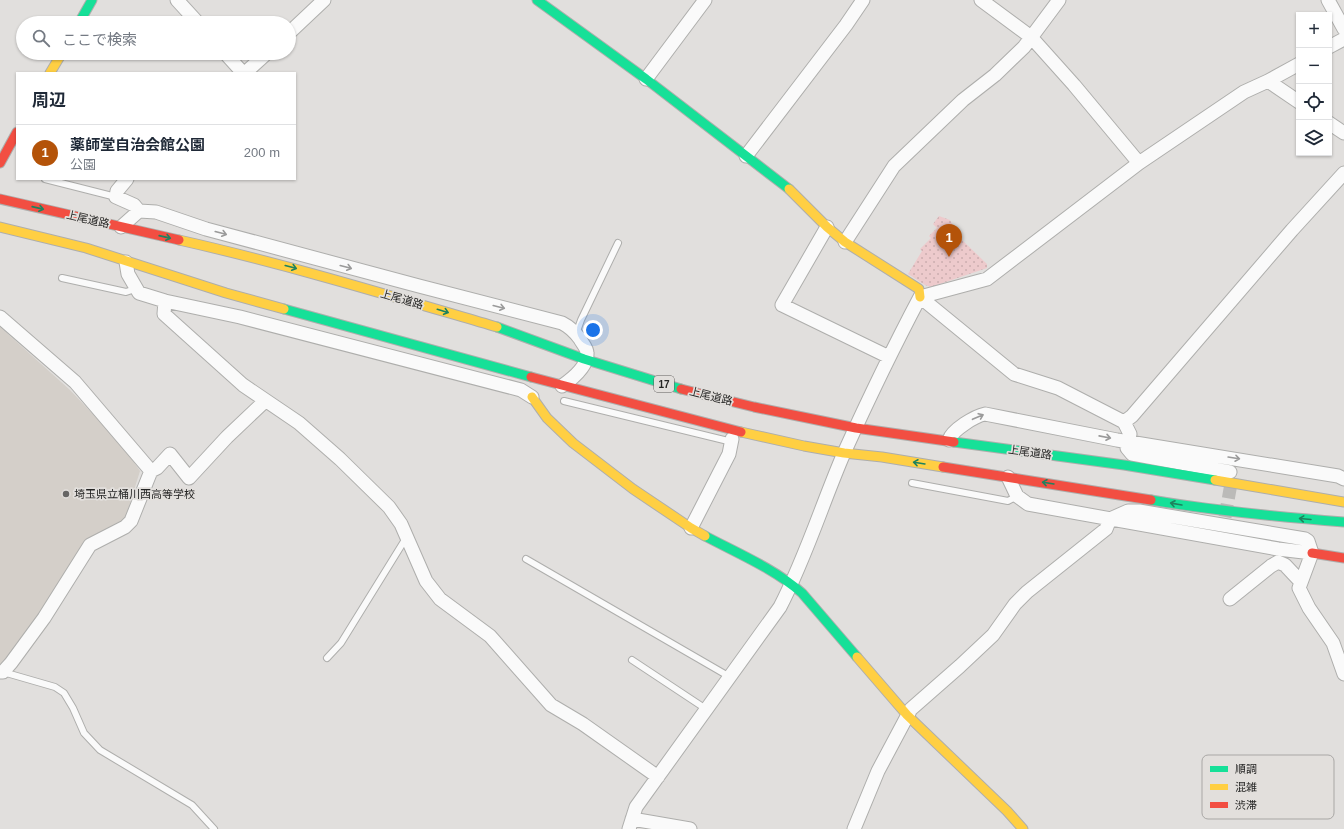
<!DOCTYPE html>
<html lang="ja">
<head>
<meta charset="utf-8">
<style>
  :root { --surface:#fff; --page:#f6f6f7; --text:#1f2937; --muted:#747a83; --line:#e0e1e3; --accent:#b45309 }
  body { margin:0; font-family:Arial,"Noto Sans JP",sans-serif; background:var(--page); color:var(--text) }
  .controls { position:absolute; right:12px; top:12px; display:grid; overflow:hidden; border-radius:0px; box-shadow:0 1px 3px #0004 }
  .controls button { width:36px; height:36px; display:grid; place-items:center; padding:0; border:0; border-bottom:1px solid var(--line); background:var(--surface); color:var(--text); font:20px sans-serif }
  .you { position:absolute; left:593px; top:330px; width:14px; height:14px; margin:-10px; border:3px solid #fff; border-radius:50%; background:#1a73e8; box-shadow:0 0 0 6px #1a73e833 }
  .badge { display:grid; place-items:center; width:26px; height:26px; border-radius:50%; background:var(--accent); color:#fff; font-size:13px; font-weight:700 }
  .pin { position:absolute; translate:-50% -33px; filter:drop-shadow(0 1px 2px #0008) }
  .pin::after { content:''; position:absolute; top:21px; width:14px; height:12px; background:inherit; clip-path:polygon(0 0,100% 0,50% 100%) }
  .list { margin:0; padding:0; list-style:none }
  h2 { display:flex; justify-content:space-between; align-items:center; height:52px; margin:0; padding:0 16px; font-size:17px }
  h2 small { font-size:13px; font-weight:400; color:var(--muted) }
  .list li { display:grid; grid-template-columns:26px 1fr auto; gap:12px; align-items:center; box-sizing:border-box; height:56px; padding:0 16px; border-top:1px solid var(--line) }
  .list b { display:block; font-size:15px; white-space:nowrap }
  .list p { margin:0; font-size:13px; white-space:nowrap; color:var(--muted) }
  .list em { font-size:13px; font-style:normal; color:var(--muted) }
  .icon { flex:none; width:22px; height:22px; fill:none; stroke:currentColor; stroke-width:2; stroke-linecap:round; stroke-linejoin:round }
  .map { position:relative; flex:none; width:1344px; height:829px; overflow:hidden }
  .search { position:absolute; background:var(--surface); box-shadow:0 1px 3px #0004; left:16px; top:16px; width:280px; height:44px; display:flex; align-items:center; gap:10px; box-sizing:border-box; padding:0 14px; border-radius:22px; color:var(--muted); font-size:15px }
  .panel { position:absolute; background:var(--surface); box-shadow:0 1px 3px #0004; left:16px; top:72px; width:280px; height:108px; border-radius:0px }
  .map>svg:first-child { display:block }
  .built { fill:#d4cfc9 }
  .grass { fill:url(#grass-dots) }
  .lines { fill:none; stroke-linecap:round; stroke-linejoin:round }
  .street-tunnel { stroke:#bbbab8; stroke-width:13; stroke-dasharray:13 6; stroke-linecap:butt }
  .lane-casing { stroke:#aeaeac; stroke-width:8 }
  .street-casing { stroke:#aeaeac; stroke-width:15 }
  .fast-casing { stroke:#aeaeac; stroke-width:11 }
  .slow-casing { stroke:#aeaeac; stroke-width:11 }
  .jam-casing { stroke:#aeaeac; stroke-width:11 }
  .lane { stroke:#fafafa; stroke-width:6 }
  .street { stroke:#fafafa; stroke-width:13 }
  .fast { stroke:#16e098; stroke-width:9 }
  .slow { stroke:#ffcf43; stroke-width:9 }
  .jam { stroke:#f24e42; stroke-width:9 }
  .oneway { stroke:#1e825e }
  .oneway2 { stroke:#9a9a9a }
  .poi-dot { fill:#676665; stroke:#e2dfdc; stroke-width:1.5 }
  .labels { text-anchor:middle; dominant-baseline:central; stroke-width:3.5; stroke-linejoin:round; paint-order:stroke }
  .shield { fill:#e2dfdc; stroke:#5e5d5b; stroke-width:1 }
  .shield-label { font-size:10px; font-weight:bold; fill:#252524 }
  .street-label { font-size:11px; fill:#252524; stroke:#e2dfdc }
  .poi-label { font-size:11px; fill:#252524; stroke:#e2dfdc; text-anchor:start }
  .key { fill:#e2dfdc; stroke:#a9a7a5; stroke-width:1 }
  .key-label { font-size:11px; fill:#252524 }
</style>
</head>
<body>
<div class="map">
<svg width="1344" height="829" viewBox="0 0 1344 829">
  <defs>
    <pattern id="grass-dots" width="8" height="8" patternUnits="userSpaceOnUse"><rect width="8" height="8" fill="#edcacc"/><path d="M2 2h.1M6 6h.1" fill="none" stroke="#cbadaf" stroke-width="1.8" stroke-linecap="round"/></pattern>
  </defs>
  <rect width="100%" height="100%" fill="#e1dfdd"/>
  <path class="built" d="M0 327 70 390 122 445 140 471 126 516 120 523 85 540 58 588 7 659 0 664Z"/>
  <path class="grass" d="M939 216 950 220 960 238 987 264V268L931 287 925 285 908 274 922 251 920 249 931 238 929 236 937 228 933 224Z"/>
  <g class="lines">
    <path class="street-tunnel" d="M1225 517 1232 478"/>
    <g class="lane-casing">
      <path id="lane" d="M45 179 116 197
        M62 278 126 292 135 289
        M576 334 581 320 618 243
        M564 401 724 440 728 441 732 440
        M912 483 1008 501 1017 496
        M526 559 730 677
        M327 658 341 643 406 538
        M632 660 706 709
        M3 672 55 687 64 693 73 708 84 733 100 750 192 805 214 829"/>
    </g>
    <g class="street-casing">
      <path id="street" d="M177 0 198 23
        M981 0 1031 37 1074 85 1139 163
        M1328 0 1344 29
        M289 33 324 0
        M1329 47 1344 39
        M225 53 243 73
        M245 73 267 53
        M646 79 705 0
        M1268 81 1299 102
        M1329 123 1344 133
        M746 156 846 25 863 0
        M127 179 117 191 116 197 134 205 139 211
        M121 227 139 211 156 212 206 229 419 286 562 323C570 327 575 332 580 339 582 343 587 348 587 353 588 366 572 379 562 386
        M827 227 782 305 889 357
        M845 242 894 166 963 100 995 75 1024 47 1059 0
        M126 262 128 274 139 293 165 301 240 317 521 390 532 397
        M920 297 1014 374 1058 388 1124 422 1130 434 1127 448 1132 454 1230 472
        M165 301 164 314 243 385 299 423 340 459 389 507 401 524 426 581 440 599 490 636 551 705 583 724 658 777
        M0 317 75 382 151 471 131 521 125 527 90 545 44 618 11 663 3 672H0
        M1124 422 1132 416 1292 230 1344 173
        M949 440C952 430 975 416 985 414L1117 440 1338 476 1344 479
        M151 471 157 468 170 454 189 478 227 437 265 401
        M1008 477 1017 496 1028 504 1278 549 1312 553 1299 588 1309 608 1333 643 1344 674
        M691 528 729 454 732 439
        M1230 599 1271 566 1278 562 1285 565 1301 582
        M632 819 690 829
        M629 829 636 807 780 607C806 557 822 504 844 453 868 400 893 348 920 297L987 279 1139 163 1244 92 1268 81 1299 64
        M854 829 878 771 911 709 960 666 993 635 1015 604 1027 592 1106 529 1110 519 1128 511H1139L1305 539 1308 541 1312 553"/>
    </g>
    <g class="fast-casing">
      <path id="fast" d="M537 0 646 79 789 189
        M79 23 92 0
        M284 309 531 377
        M497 327 584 359 681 389
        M954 442 1124 465 1215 480
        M1151 500C1215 511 1279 517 1344 522
        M705 536C737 553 775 569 802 593L857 657"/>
    </g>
    <g class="slow-casing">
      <path id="slow" d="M50 73 62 53
        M789 189 827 227 845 242 919 289 920 297
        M0 227 86 248 226 293 284 309
        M179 240C286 264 391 296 497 327
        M532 397 547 418 573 443 633 489 691 528 705 536
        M741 432 804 446 844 453 882 457 943 467
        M1215 480 1344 502
        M857 657 907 715 1007 811 1023 829"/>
    </g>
    <g class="jam-casing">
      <path id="jam" d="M0 163 17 132
        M0 199 179 240
        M531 377 741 432
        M681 389 754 407 856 428 954 442
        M943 467 1151 500
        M1312 553 1344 558"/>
    </g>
    <use href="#lane" class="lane"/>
    <use href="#street" class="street"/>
    <use href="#fast" class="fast"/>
    <use href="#slow" class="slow"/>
    <use href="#jam" class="jam"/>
  </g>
  <defs><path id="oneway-shaft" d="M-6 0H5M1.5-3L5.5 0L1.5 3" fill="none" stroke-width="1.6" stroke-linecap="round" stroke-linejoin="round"/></defs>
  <g class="oneway">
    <use href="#oneway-shaft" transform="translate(38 208) rotate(13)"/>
    <use href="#oneway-shaft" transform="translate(165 237) rotate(13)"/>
    <use href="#oneway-shaft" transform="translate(291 267) rotate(15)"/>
    <use href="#oneway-shaft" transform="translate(443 311) rotate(17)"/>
    <use href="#oneway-shaft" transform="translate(919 463) rotate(-171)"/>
    <use href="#oneway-shaft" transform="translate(1048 483) rotate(-171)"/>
    <use href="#oneway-shaft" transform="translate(1176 504) rotate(-170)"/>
    <use href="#oneway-shaft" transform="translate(1305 519) rotate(-175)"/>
  </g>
  <g class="oneway2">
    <use href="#oneway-shaft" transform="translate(221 233) rotate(15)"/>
    <use href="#oneway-shaft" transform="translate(346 267) rotate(15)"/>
    <use href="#oneway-shaft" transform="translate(499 307) rotate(14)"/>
    <use href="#oneway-shaft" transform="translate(978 417) rotate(-23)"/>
    <use href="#oneway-shaft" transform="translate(1105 437) rotate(11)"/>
    <use href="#oneway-shaft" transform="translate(1234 458) rotate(9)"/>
  </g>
  <circle class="poi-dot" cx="66" cy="494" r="4"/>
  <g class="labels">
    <rect class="shield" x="654" y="376" width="20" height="16" rx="3"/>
    <g class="shield-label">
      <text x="664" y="384">17</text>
    </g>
    <g class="street-label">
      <text transform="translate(88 219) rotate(13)">上尾道路</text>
      <text transform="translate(402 299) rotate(16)">上尾道路</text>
      <text transform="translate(711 396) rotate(14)">上尾道路</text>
      <text transform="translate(1030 452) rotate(8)">上尾道路</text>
    </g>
    <g class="poi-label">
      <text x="74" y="494">埼玉県立桶川西高等学校</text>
    </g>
  </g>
  <rect x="1202" y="755" width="132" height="64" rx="6" class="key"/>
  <rect x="1210" y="766" width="18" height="6" fill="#16e098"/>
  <rect x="1210" y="784" width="18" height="6" fill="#ffcf43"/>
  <rect x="1210" y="802" width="18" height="6" fill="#f24e42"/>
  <g class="key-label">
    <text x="1235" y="773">順調</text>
    <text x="1235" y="791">混雑</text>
    <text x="1235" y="809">渋滞</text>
  </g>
</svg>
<div class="controls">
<button>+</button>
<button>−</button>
<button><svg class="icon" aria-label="locate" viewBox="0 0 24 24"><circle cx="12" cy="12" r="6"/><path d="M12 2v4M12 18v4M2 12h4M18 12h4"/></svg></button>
<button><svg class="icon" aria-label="layers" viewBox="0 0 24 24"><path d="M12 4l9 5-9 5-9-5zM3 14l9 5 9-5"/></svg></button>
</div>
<div class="you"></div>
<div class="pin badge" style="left:949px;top:257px">1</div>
<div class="search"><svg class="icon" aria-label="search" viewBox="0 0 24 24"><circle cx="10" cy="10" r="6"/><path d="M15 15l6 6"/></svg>ここで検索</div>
<section class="panel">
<h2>周辺<small></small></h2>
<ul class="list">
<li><span class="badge">1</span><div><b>薬師堂自治会館公園</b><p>公園</p></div><em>200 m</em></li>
</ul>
</section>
</div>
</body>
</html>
